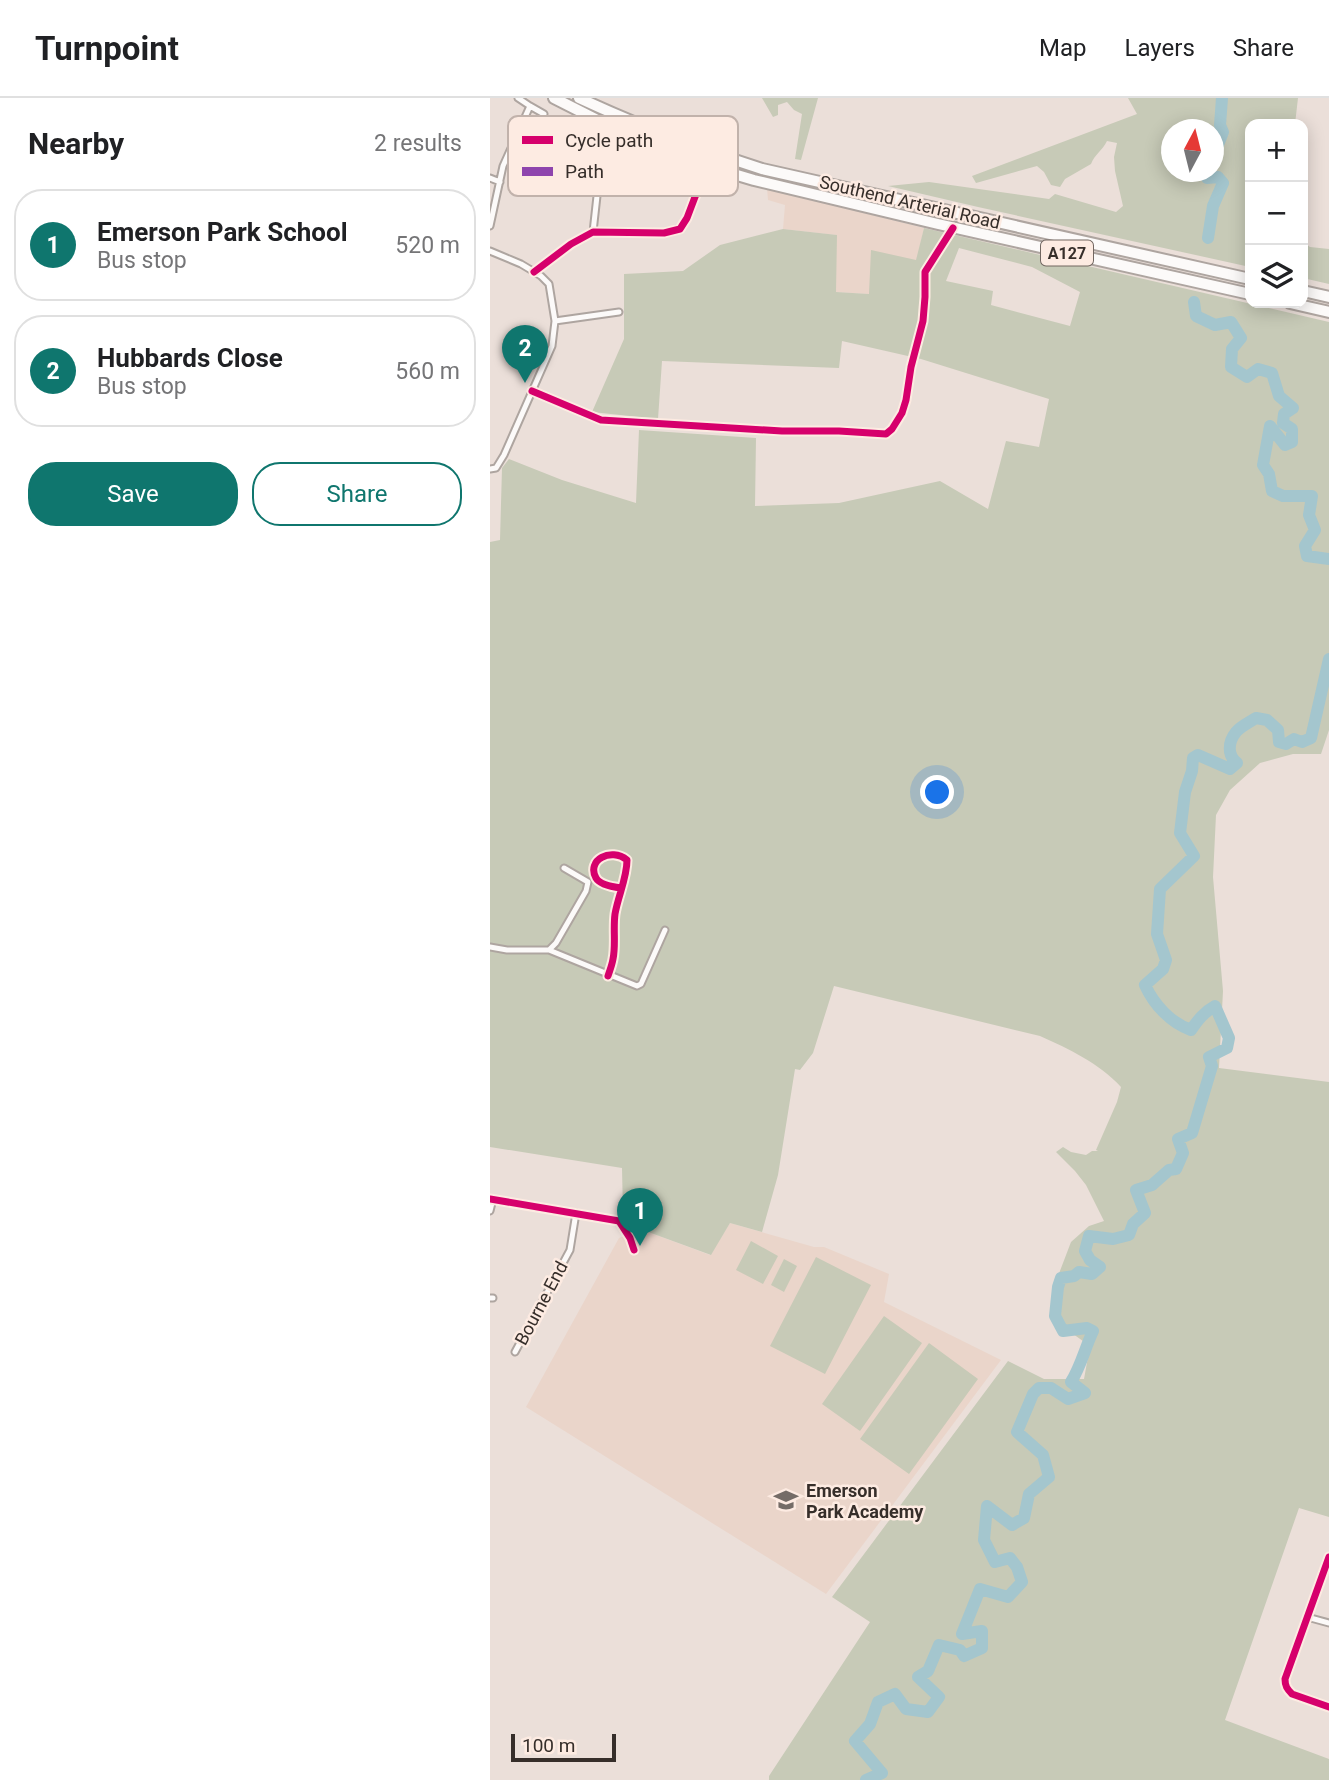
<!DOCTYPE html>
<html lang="en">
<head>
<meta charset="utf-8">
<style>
  :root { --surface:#fff; --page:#f6f6f6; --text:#202124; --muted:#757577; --line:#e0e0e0; --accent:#0f766e }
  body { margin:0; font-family:Roboto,sans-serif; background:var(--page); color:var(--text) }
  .controls { position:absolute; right:21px; top:21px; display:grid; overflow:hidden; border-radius:14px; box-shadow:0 4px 18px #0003 }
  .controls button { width:63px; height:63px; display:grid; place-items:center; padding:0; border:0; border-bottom:2px solid var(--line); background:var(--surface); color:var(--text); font:35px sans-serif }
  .compass { position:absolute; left:671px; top:21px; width:63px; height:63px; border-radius:50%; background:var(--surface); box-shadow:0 4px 18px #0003; rotate:7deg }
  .scale { position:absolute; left:21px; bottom:18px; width:105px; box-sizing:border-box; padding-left:7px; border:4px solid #362e2a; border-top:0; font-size:19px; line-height:24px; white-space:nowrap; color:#362e2a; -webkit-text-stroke:5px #fdebe2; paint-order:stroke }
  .you { position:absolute; left:448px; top:695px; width:24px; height:24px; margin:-18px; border:5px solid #fff; border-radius:50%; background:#1a73e8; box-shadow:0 0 0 10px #1a73e833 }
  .badge { display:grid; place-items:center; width:46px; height:46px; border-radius:50%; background:var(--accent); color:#fff; font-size:23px; font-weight:700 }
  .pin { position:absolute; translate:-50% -58px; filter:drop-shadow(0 2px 4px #0008) }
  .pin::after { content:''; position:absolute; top:37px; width:24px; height:21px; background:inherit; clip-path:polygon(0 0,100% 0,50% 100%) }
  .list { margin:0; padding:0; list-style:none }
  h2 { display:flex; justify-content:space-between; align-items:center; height:91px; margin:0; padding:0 28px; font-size:30px }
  h2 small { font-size:23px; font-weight:400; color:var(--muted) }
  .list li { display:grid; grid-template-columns:46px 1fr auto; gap:21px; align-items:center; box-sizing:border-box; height:112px; margin:0 14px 14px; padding:0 14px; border:2px solid var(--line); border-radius:28px }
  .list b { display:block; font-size:26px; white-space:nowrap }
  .list p { margin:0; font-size:23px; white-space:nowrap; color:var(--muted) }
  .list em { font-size:23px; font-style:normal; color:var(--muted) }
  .actions { display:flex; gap:14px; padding:21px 28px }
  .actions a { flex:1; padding:16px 0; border:2px solid var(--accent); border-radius:28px; text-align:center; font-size:24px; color:var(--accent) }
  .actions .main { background:var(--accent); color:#fff }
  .icon { flex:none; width:38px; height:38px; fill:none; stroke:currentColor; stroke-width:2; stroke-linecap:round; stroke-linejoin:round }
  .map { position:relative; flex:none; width:839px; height:1682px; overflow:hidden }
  header { display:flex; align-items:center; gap:42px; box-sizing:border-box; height:98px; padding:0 35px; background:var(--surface); border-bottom:2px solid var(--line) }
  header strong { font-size:33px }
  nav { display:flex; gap:38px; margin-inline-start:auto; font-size:24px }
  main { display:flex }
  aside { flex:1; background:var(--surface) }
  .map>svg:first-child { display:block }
  .built { fill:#ead5ca }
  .green { fill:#c7cab7; fill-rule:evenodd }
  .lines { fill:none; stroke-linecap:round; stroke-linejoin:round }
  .river { stroke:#a4c6ce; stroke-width:12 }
  .street-casing { stroke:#aea5a0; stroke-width:9 }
  .highway-casing { stroke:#aea5a0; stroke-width:14 }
  .street { stroke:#fcfaf9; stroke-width:5 }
  .highway { stroke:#fcfaf9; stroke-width:10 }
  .quiet { stroke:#8e44ad; stroke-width:5; stroke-dasharray:10 5; stroke-linecap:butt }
  .cycleway-casing { stroke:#fdebe2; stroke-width:11 }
  .cycleway { stroke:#d6006c; stroke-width:7 }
  .labels { text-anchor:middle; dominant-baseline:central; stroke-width:5; stroke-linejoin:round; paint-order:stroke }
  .shield { fill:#fdebe2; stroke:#726761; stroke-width:2 }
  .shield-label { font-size:16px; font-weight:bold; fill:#362e2a }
  .street-label { font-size:18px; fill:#362e2a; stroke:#fdebe2 }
  .poi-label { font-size:18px; font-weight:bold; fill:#362e2a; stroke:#fdebe2; text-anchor:start }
  .key { fill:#fdebe2; stroke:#c1b2ab; stroke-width:2 }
  .key-label { font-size:19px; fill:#362e2a }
</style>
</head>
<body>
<header>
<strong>Turnpoint</strong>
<nav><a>Map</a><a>Layers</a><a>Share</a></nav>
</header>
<main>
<aside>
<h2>Nearby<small>2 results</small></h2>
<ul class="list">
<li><span class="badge">1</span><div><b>Emerson Park School</b><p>Bus stop</p></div><em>520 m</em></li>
<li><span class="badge">2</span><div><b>Hubbards Close</b><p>Bus stop</p></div><em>560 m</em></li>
</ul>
<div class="actions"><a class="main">Save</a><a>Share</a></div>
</aside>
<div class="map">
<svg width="839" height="1682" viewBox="0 0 839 1682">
  <rect width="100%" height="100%" fill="#ebdfd9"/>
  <path class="built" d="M277 90 434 130 427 162 379 196 346 194V137L293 131 295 107 278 102Z
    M240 1125 324 1149H334L399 1176 394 1204 511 1262 336 1496 36 1309 129 1140 150 1131 220 1157Z"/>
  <path class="green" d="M272 0H328L311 62 305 61 312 16 304 12 297 4 288 7V17L283 19Z
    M638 0H808L805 26H760V169L488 109 398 88 439 84 559 101 565 96 626 114 633 108 625 73 624 59 627 45 617 43C612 53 605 56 601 66L575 81 570 89 561 87 554 74 547 68 486 85 482 78 647 16ZM682 32H724V74H682Z
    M434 130 839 224V632L831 656H803L770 665 740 692 726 717 723 779 733 893 729 970 839 984V1419L809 1410 735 1622 839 1661V1682H279V1678L380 1524 342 1499 518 1263 554 1281H594L600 1248 576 1231 565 1210V1186L581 1144 599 1128 614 1123 596 1087 585 1073 566 1054 573 1049 581 1054 596 1057 602 1053H608L606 1052 627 1004 631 989C609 965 579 951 550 938L344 888 323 955 310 972 305 971 288 1077 272 1134 240 1125 221 1157 150 1131 133 1117 132 1070 0 1049V444L10 442 12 370 19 361 72 382 146 405 149 332 266 340 265 408 349 405 450 383 498 411 516 343 549 349 559 301 431 261 352 243 349 270 172 263 168 321 102 314 134 241V176L193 173 230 147 293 131 347 137 346 194 379 196 381 152 426 162ZM469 150 542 169 590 194 580 228 501 207 503 193 456 183Z
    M813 144 820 149 839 151V186L813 180Z
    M261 1143 288 1158 273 1186 246 1172Z
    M326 1159 381 1187 335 1276 280 1248Z
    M294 1161 307 1168 294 1194 281 1187Z
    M394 1218 432 1245 370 1333 332 1306Z
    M439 1245 488 1281 419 1376 370 1341Z"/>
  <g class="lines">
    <path class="river" d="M724 57 733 34 730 27 732 0
      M717 74V80L728 79 733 85 723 108 718 140
      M704 204 706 218 725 227 741 224 751 240 742 251 741 269 757 279 768 271 782 275 789 298 803 310 794 316 793 325 802 331V344L795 347 780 328 773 367 779 376 782 393 793 398H822L819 417 825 432 815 448 817 458 839 461
      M376 1682 392 1675 365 1643 380 1626 388 1604 405 1596 416 1611 438 1614 449 1599 428 1579 438 1573 449 1547 470 1552 474 1558 492 1550V1533L472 1536 490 1491 518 1499 532 1484 527 1469 520 1460 505 1464 494 1442 497 1408 522 1427 534 1420 539 1396 559 1379 553 1357 527 1334 543 1296 549 1290H561L578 1301 595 1295 581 1284C591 1268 595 1250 603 1233L597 1230 573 1233 565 1218 568 1189 571 1180 584 1178 589 1174 602 1176 610 1169 600 1162 595 1153 599 1138 623 1141 639 1137 643 1126 655 1115 646 1092 662 1087 679 1072 686 1071 693 1055 688 1041 702 1035 722 968 719 959 737 950 739 940 725 908C714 914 708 922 701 932 681 925 664 907 655 887L673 871 676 862 667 836 670 791 704 758 690 735 695 694 702 673 703 660 708 657 740 671 747 665C737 657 738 644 746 634 751 628 760 624 766 620L777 622 788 632 789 644 796 646 804 641 812 644 821 640 839 561"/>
    <g class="street-casing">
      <path id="street" d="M40 8 54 16
        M114 64 158 73
        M0 80 10 84
        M0 128 13 68 40 8 28 0
        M103 134 108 89 117 54
        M0 153 31 166 51 178 59 186 65 223 62 248 14 357 6 370 0 371
        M44 174 81 146 103 134 174 135 190 131 197 120 208 91
        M65 223 129 214
        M42 293 111 322 292 333H349L396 336 402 331 412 315 416 302 421 269 433 223 435 199V174L463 130
        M0 849 17 852H59L66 845 96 793 98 784 74 770
        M59 852 147 888 151 886 175 832
        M118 878C120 872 122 867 123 861 126 847 123 831 125 816 128 798 137 780 137 762 121 749 96 762 106 780 110 787 123 789 131 790
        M0 1101 129 1123 140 1140 144 1152
        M0 1113 3 1101
        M0 1200H3
        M25 1254 80 1152 86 1115
        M839 1459 795 1581C795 1588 797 1591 802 1596L839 1609
        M817 1519 839 1525"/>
    </g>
    <g class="highway-casing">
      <path id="highway" d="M64 0 137 37 200 63 264 82 448 126 760 196
        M89 0C149 28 210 51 272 71L760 181
        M813 193 839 199
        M800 205 839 214"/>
    </g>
    <use href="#street" class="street"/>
    <use href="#highway" class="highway"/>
    <path class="quiet" d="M114 64 158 73"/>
    <g class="cycleway-casing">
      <path id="cycleway" d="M44 174 81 146 103 134 174 135 190 131 197 120 208 91
        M42 293 111 322 292 333H349L396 336 402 331 412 315 416 302 421 269 433 223 435 199V174L463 130
        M118 878C120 872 122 867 123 861 126 847 123 831 125 816 128 798 137 780 137 762 121 749 96 762 106 780 110 787 123 789 131 790
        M0 1101 129 1123 140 1140 144 1152
        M839 1459 795 1581C795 1588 797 1591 802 1596L839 1609"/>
    </g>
    <use href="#cycleway" class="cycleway"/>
  </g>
  <defs>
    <g id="school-bare" transform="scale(1.89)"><path d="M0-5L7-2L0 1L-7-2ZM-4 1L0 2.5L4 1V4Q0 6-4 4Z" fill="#756c67" stroke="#fdebe2" stroke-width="2.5" paint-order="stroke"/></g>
  </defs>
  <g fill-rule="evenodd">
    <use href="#school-bare" x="296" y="1402"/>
  </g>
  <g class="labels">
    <rect class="shield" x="551" y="142.5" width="52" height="25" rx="5"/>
    <g class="shield-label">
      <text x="577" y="155">A127</text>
    </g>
    <g class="street-label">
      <text transform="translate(420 104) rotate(13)">Southend Arterial Road</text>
      <text transform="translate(51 1205) rotate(-62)">Bourne End</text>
    </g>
    <g class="poi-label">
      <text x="316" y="1392">Emerson<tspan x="316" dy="21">Park Academy</tspan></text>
    </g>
  </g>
  <rect x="18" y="18" width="230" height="80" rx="10" class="key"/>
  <rect x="32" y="38" width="31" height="8" fill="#d6006c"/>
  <rect x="32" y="69" width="31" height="9" fill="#8e44ad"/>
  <g class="key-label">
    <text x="75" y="49">Cycle path</text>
    <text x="75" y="80">Path</text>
  </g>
</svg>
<div class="controls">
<button>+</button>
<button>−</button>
<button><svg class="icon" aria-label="layers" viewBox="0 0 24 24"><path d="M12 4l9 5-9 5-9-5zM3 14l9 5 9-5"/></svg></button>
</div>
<svg class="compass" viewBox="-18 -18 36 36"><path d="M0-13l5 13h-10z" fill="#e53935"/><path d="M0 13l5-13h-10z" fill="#757577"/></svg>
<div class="scale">100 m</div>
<div class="you"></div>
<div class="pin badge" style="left:150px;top:1148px">1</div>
<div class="pin badge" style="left:35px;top:285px">2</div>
</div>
</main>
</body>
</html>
